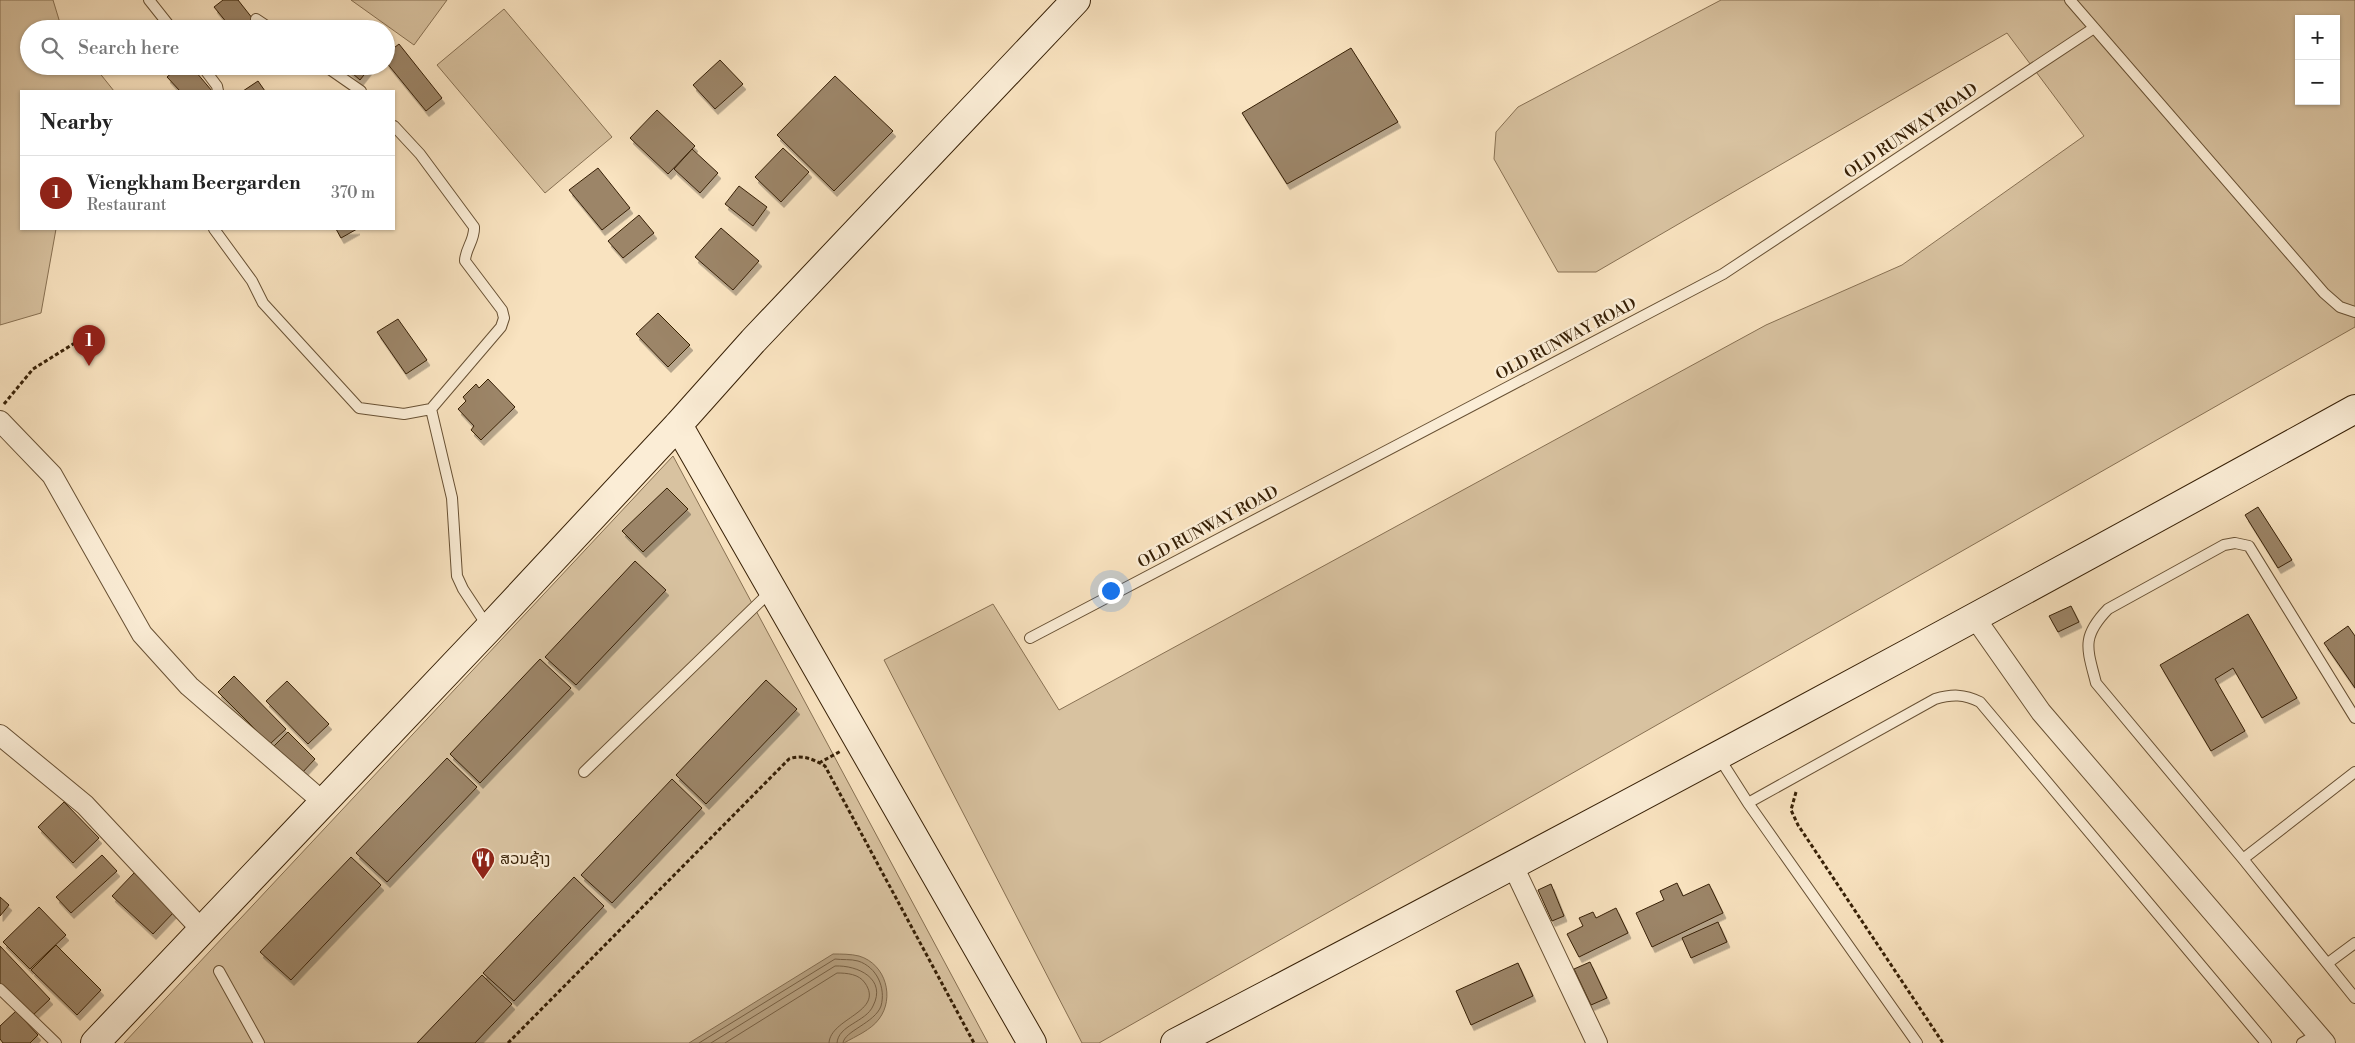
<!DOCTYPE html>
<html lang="en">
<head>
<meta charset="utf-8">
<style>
  :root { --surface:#fff; --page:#f6f6f6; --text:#222; --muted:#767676; --line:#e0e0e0; --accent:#8f2418 }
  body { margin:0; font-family:"Libre Bodoni","Noto Sans Lao",serif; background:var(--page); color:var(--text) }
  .controls { position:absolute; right:15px; top:15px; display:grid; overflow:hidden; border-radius:0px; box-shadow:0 1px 4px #0004 }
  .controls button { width:45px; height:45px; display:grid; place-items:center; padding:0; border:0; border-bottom:1px solid var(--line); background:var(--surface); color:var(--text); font:25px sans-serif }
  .you { position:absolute; left:1110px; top:590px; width:18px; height:18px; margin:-12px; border:4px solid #fff; border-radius:50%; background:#1a73e8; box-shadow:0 0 0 8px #1a73e833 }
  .badge { display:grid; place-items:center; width:32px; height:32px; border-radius:50%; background:var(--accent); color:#fff; font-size:16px; font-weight:700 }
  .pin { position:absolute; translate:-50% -41px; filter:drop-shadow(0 1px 2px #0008) }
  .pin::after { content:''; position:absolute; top:26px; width:18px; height:15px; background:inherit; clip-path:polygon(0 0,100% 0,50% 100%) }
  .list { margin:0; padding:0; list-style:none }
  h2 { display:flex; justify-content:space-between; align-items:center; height:65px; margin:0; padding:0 20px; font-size:21px }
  h2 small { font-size:16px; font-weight:400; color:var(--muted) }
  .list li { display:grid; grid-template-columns:32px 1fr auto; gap:15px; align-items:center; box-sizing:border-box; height:75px; padding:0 20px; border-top:1px solid var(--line) }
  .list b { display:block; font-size:19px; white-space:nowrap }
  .list p { margin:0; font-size:16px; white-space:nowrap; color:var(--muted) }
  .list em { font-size:16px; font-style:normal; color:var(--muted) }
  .icon { flex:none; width:28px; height:28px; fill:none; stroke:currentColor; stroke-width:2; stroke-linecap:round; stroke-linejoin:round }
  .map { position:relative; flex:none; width:2355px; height:1043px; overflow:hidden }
  .search { position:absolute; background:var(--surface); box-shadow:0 1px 4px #0004; left:20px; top:20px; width:375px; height:55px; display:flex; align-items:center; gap:12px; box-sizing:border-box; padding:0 18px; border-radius:28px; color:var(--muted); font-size:19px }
  .panel { position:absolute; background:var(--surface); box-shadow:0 1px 4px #0004; left:20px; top:90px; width:375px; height:140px; border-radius:0px }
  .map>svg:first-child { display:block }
  .green { fill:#d8c2a0; stroke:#887153; fill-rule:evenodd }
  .water { fill:#b7a181; stroke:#846d50 }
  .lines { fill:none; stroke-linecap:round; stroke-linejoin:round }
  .shore { stroke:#776044; stroke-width:1 }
  .building { fill:#9c8567; stroke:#372006; filter:url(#shadow) }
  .lane-casing { stroke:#685134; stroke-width:12 }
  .street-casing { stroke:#685134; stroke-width:22 }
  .secondary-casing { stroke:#372006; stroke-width:30 }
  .path { stroke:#372006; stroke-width:3; stroke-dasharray:4 2.5; stroke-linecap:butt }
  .lane { stroke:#fbedd6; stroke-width:10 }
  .street { stroke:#fbedd6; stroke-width:20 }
  .secondary { stroke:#fbedd6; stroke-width:28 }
  .labels { text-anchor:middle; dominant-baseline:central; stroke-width:4.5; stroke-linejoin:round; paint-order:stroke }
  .street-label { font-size:16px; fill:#372006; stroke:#fbedd6 }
  .poi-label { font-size:16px; fill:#372006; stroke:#fbedd6; text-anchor:start }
</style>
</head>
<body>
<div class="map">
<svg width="2355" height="1043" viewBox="0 0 2355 1043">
  <defs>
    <filter id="shadow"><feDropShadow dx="3" dy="5.5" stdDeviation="0" flood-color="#0004"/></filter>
  </defs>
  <rect width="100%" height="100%" fill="#f9e3c0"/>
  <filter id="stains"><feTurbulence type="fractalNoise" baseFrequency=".004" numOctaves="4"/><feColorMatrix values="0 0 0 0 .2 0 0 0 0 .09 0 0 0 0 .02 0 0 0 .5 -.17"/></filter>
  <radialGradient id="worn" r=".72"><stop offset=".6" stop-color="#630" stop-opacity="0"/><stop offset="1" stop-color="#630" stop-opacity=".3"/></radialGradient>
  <path class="green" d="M0 0H53L60 23 64 29H29V66H94L114 91H21V229H56L41 313 0 325Z
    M351 0H447L414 45Z
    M1721 0H2355V327L1099 1043H1082L884 660 993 604 1059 710 1766 325 1902 265 2084 136 2007 33 1596 272H1558L1494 159 1496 132 1518 107ZM2299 19H2336V101H2299Z
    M504 9 612 137 545 193 437 65Z
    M673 456 988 1043H124Z"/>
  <path class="water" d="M833 954C841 954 851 954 859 956 886 964 895 998 879 1019 871 1030 856 1036 844 1043H689Z"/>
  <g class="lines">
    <path class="shore" d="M699 1043 835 959C842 960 851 959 858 961 877 967 886 988 881 1006 875 1023 844 1031 843 1043
      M711 1043 835 966C858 965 887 979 873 1006 866 1022 838 1025 837 1043
      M725 1043 837 973C847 973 859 974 865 983 885 1012 830 1018 829 1043"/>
  </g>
  <path class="building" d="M223 0H238L260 28 232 29 214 7Z
    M399 44 442 98 426 111 386 62V54Z
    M1351 48 1398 122 1287 184 1242 113Z
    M720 60 743 84 715 109 693 85Z
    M180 66H191L212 91H180L167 77Z
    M344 66H371L360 80Z
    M835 76 893 131 834 191 777 135Z
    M258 81 265 91H243Z
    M657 110 695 146 668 174 630 138Z
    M783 148 809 172 781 202 755 177Z
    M692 149 718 173 700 193 674 169Z
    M598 168 630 208 602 230 569 190Z
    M739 186 767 207 753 226 725 204Z
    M639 215 654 233 623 258 608 241Z
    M721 228 759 261 733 290 695 257Z
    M336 229H357L341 238Z
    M658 313 690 345 668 367 636 334Z
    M398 319 427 360 406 374 377 332Z
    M488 379 515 407 481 440 471 430 474 426 458 409 466 401 463 397 476 384 479 388Z
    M667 488 688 509 643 552 622 531Z
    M2258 507 2292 560 2278 568 2245 515Z
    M635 561 666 590 576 685 545 657Z
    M2071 606 2079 622 2058 632 2049 616Z
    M2248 614 2297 698 2262 718 2233 668 2215 679 2245 731 2211 751 2160 665Z
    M2348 626 2355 636V688L2324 643Z
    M540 659 571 688 480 783 450 754Z
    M234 676 286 729 270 744 218 692Z
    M766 680 797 709 706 804 676 775Z
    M287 681 329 724 308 744 266 701Z
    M288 732 315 759 301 774 274 746Z
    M447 758 477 787 387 882 356 853Z
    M672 779 702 808 612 903 581 875Z
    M64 802 99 838 73 863 38 827Z
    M102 855 117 871 71 913 56 897Z
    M351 857 381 885 291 980 260 952Z
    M134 873 175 911 153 934 112 896Z
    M574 877 604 906 514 1001 483 973Z
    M1677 883 1683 896 1709 884 1723 913 1652 947 1636 913 1664 900 1660 891Z
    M1551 884 1564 916 1552 921 1538 890Z
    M0 897 9 905 0 916Z
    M39 907 66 935 30 969 3 942Z
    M1616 908 1628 933 1579 957 1567 934 1583 926 1579 918 1593 912 1596 918Z
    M1718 922 1727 942 1691 958 1682 938Z
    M56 945 101 990 77 1015 31 970Z
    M0 946 50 999 31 1017 0 983Z
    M1590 962 1607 998 1591 1005 1574 969Z
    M1518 963 1533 996 1471 1025 1456 991Z
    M482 975 512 1004 475 1043H417Z
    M16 1011 38 1035 30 1043H3L0 1039V1026Z"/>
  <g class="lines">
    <g class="lane-casing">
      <path id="lane" d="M149 0 172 29
        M2070 0 2324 293 2340 307 2355 312
        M256 19 271 29
        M202 66 217 86 218 91
        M325 66 361 91
        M394 126 420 154 474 227C475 240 465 249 465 261L502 310 504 318 501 327 431 409
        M214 229 252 281 263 303 359 408 404 414 431 409 452 498 457 576 463 589 488 627
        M1030 638 1723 274 2094 28
        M2355 718 2249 546 2235 543 2224 545 2108 609C2081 637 2087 648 2096 683L2243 859 2355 998
        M1718 756 1748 803 1917 1043
        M584 772 772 590
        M1748 803 1935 699C1952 694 1964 694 1980 702L2266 1043
        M2243 859 2355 772
        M2328 963 2355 943
        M219 971 259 1043
        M0 989 56 1043
        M2302 1043 2318 1034"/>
    </g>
    <g class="street-casing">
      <path id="street" d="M0 421 52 475 142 634 189 686 323 802
        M1975 618 2041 712 2325 1043
        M0 735 85 805 202 930
        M1513 866 1597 1043"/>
    </g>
    <g class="secondary-casing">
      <path id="secondary" d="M678 425 1032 1043
        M95 1043 489 628 678 425 753 341 1076 0
        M1175 1043C1571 836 1964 625 2355 409"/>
    </g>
    <path class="path" d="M4 404 33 369 78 341
      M819 763 841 751
      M1796 792 1791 810 1798 825 1943 1043
      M508 1043 789 759C802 754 813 759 825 766L974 1043"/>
    <use href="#lane" class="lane"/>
    <use href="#street" class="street"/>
    <use href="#secondary" class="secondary"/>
  </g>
  <defs>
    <g id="restaurant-pin" transform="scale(1.25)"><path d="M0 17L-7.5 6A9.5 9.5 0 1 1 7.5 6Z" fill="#8f2418" stroke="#fbedd6"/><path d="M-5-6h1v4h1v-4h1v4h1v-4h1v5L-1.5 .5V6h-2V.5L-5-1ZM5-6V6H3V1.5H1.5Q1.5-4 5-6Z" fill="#fff"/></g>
  </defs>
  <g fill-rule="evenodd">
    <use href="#restaurant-pin" x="483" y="859"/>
  </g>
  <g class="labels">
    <g class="street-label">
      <text transform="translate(1911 131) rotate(-34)">OLD RUNWAY ROAD</text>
      <text transform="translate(1566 339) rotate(-28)">OLD RUNWAY ROAD</text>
      <text transform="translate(1208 527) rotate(-28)">OLD RUNWAY ROAD</text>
    </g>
    <g class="poi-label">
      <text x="500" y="859">ສວນຊ້າງ</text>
    </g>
  </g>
  <rect width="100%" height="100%" filter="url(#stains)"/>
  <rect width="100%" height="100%" fill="url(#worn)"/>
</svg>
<div class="controls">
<button>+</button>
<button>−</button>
</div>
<div class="you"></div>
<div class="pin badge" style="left:89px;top:366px">1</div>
<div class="search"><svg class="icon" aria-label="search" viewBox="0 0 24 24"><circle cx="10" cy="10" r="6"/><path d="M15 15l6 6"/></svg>Search here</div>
<section class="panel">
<h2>Nearby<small></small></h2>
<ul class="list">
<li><span class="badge">1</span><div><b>Viengkham Beergarden</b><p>Restaurant</p></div><em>370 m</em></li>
</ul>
</section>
</div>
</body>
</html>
